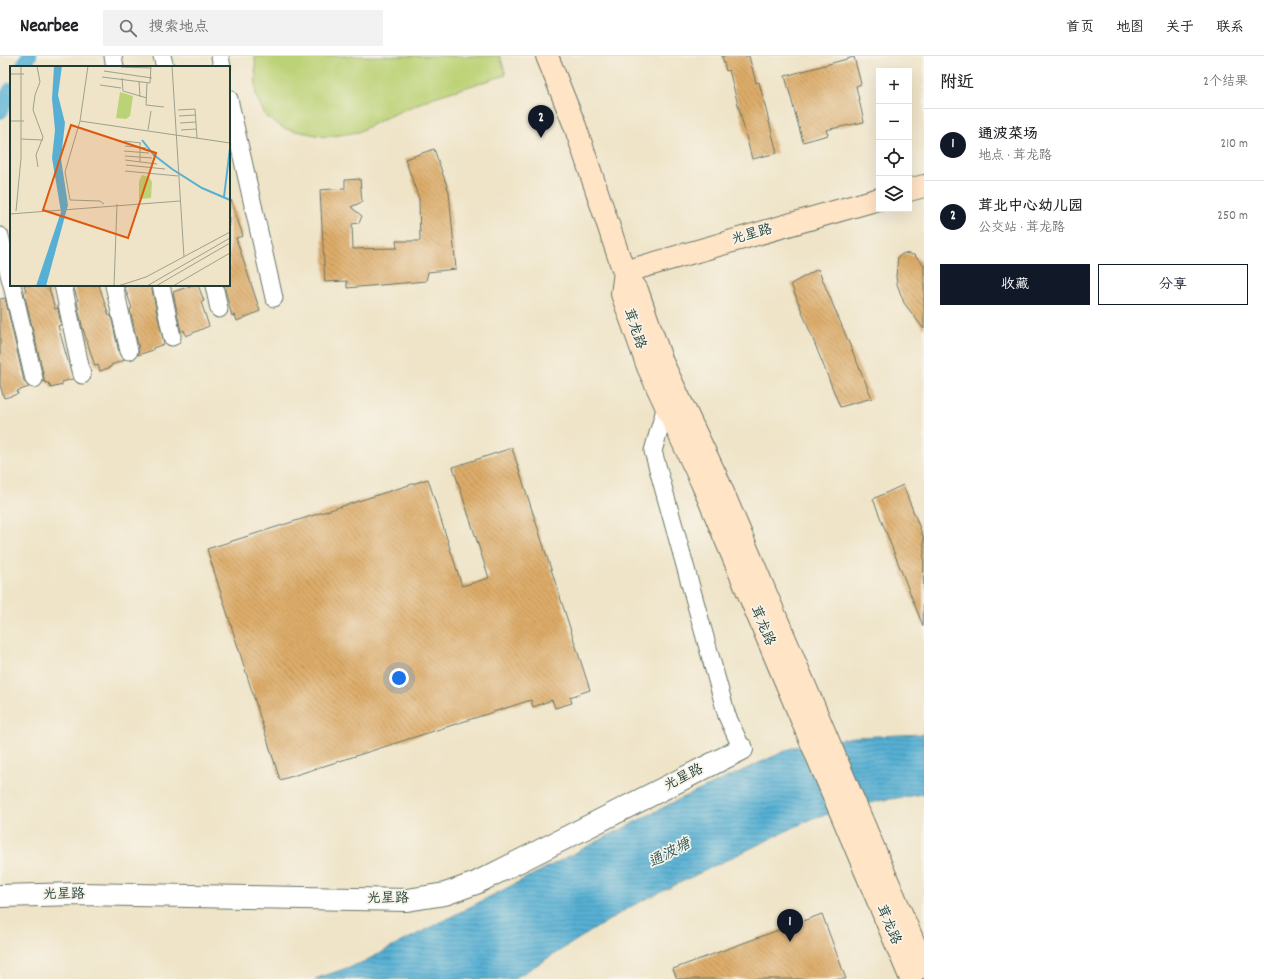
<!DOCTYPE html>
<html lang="zh">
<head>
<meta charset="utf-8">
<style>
  :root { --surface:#fff; --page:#f2f2f2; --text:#202124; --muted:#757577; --line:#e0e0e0; --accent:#111827 }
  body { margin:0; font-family:Dekko,"LXGW WenKai TC",sans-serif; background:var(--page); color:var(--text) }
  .controls { position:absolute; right:12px; top:12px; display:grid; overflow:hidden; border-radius:0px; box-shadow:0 4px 16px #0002 }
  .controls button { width:36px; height:36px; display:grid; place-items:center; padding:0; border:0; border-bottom:1px solid var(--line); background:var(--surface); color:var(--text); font:20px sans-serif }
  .you { position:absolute; left:399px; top:622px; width:14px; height:14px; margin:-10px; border:3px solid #fff; border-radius:50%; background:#1a73e8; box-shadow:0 0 0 6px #1a73e833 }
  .badge { display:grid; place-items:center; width:26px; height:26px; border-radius:50%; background:var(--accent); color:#fff; font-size:13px; font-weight:700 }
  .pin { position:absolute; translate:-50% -33px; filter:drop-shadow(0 1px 2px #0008) }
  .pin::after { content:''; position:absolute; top:21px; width:14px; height:12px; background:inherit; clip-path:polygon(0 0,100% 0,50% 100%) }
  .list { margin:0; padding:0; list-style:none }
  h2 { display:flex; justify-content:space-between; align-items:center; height:52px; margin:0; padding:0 16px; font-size:17px }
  h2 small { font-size:13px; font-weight:400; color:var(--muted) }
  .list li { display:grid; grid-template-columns:26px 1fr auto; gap:12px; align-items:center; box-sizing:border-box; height:72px; padding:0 16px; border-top:1px solid var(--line) }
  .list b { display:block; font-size:15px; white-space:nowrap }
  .list p { margin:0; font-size:13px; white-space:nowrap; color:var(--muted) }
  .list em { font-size:13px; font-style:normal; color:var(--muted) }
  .actions { display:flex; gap:8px; padding:12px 16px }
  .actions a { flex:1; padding:9px 0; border:1px solid var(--accent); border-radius:0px; text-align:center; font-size:14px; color:var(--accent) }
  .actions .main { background:var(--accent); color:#fff }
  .icon { flex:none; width:22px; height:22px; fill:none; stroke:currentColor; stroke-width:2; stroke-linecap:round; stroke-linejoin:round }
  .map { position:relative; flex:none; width:924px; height:923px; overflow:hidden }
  header { display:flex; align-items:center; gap:24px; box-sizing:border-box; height:56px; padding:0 20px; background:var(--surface); border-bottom:1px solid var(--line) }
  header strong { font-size:19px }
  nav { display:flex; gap:22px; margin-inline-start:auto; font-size:14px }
  .search { width:280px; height:36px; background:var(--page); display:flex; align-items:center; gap:10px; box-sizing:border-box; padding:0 14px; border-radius:0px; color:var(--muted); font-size:15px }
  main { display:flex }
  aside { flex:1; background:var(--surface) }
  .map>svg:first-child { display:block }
  .garden { fill:#bcd276; stroke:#6e8855 }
  .water { fill:url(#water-rules); stroke:#3b7684 }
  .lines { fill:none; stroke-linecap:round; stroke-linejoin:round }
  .canal { stroke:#57b0d4; stroke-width:16 }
  .building { fill:url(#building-back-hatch) }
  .minor-casing { stroke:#687768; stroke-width:19 }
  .tertiary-casing { stroke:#687768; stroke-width:24 }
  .secondary-casing { stroke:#687768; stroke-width:24 }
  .minor { stroke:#fff; stroke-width:17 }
  .tertiary { stroke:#fff; stroke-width:22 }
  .secondary { stroke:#ffe4c6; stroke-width:22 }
  .labels { text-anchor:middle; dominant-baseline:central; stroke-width:3.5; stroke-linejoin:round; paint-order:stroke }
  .street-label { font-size:14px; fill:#1f3d34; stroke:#f7f3e8 }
  .water-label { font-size:15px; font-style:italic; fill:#2d5a5c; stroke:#f7f3e8 }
  .inset-river { fill:none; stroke:#57b0d4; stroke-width:2 }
  .inset-road { fill:none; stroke:#9ca18d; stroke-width:1 }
  .view { fill:#de580e; fill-opacity:0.15; stroke:#de580e; stroke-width:2 }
  .inset-edge { fill:none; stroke:#1f3d34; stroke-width:2 }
</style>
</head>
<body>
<header>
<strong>Nearbee</strong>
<div class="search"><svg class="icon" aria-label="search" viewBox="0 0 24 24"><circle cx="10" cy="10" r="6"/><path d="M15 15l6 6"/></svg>搜索地点</div>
<nav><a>首页</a><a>地图</a><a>关于</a><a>联系</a></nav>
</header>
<main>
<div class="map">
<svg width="924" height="923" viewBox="0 0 924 923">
  <defs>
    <pattern id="water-rules" width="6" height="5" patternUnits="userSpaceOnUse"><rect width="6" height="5" fill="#57b0d4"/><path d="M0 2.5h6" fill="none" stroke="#4790ad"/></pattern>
    <pattern id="building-back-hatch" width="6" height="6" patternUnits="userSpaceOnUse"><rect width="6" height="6" fill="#ddac69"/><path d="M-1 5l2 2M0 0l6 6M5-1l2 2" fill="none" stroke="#b38d57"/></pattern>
  </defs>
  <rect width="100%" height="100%" fill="#f7f3e8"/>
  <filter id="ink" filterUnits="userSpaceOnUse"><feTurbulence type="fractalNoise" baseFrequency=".025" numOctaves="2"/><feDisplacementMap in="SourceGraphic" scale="8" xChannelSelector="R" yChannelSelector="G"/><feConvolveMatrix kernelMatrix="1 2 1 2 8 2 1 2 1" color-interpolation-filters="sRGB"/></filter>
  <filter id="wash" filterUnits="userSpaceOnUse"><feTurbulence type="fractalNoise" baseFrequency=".012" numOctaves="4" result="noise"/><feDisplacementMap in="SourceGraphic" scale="16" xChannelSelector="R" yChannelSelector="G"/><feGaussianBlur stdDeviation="0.9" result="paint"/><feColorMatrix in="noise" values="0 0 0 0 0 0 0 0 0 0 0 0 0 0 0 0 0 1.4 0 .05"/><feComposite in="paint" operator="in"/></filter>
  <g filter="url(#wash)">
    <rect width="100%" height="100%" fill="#efe4c8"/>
    <path class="garden" d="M255 0H500L506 19 434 41 385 62 358 76 327 81 285 73 266 61 256 40Z"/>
    <path class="water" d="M924 678V738L883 744 813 762 630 851 514 923H315L361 907 676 745 794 691 854 681Z"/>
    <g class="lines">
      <path class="canal" d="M23 11 29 0
        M0 55 11 34"/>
    </g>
    <g id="blocks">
      <path class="building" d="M722 0H749L756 27 759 26 777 97 752 103 729 14 726 15Z
        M854 1 861 28 856 30 864 66 826 74 828 79 803 86 785 20Z
        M434 93 449 136 456 213 428 216 426 225 347 232V225L325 226 320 134 345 132V124L360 123 362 146 351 151 362 160 359 167 352 168 353 193 397 192 396 185H420L419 143 405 103Z
        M231 144 243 180 236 182 260 255 237 265 235 259 232 260 224 229H229V145Z
        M904 197 914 199 924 209V273L904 247 897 228 896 220 898 201Z
        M818 213 872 342 840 351 791 228Z
        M24 229H48L55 253 58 252 61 269 58 270 73 323 62 326V329L51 332 49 327H46L45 325 44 326V321L24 236 26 235Z
        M73 229H99L109 260 111 259 119 297 121 301 125 304 111 309V311L100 315 98 309 95 310 82 270 77 245H78Z
        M124 229H151L164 288 153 292V294L138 299 139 293 130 253 132 252Z
        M193 229H198L204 245 201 246 209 270 186 280 184 274 181 276 173 236Z
        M5 242 24 325 29 331 17 335 18 338 4 342 0 329V243Z
        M512 392 590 634 570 641 572 647 555 652 552 644 533 651 531 644 280 724 207 493 428 423 462 530 489 522 453 411Z
        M903 429 924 483 923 570 873 443Z
        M822 858 846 923H677L673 913Z"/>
    </g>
  </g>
  <g filter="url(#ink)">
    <use href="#blocks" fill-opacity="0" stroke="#687768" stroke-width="1"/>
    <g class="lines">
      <g class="minor-casing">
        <path id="minor" d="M113 0 115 11
          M162 0 165 11
          M220 0 222 11
          M229 43 274 242
          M0 180 11 226
          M12 229 34 323
          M63 229 82 319
          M114 229 129 295
          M161 229 172 281
          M214 229 219 253
          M666 350 653 395 727 660 742 693"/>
      </g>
      <g class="tertiary-casing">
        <path id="tertiary" d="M0 840 78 838 407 844 445 838 476 827 742 693"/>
      </g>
      <g class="secondary-casing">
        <path id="secondary" d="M547 0 575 70 624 216 637 234 662 306 716 420 924 911
          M909 134 924 130
          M624 216 879 143
          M624 223 622 238 648 311 702 427 911 923"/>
      </g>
      <use href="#minor" class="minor"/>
      <use href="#tertiary" class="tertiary"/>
      <use href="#secondary" class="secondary"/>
    </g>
  </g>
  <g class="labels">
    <g class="street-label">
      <text transform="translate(752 179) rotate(-16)">光星路</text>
      <text transform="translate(634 273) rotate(71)">茸龙路</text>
      <text transform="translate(762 570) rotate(67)">茸龙路</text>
      <text transform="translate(684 722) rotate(-27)">光星路</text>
      <text transform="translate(64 839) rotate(-1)">光星路</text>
      <text transform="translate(388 843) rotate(-1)">光星路</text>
      <text transform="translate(888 869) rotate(67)">茸龙路</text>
    </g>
    <g class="water-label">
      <text transform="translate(670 798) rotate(-28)">通波塘</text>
    </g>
  </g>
  <g transform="translate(10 10)">
    <rect width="220" height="220" fill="#efe4c8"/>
    <path d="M110 26 123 30 120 50 116 53 106 52ZM132 109 139 111 142 116 141 132 129 133V115Z" fill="#bcd276"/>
    <path d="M44 0H52L48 29 55 57 51 93 58 139 36 220H26L51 146 42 92 45 64 42 33Z" fill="#57b0d4"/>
    <path class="inset-river" d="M132 74 144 89 162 103 192 122 220 134M214 131 220 82"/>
    <path class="inset-road" d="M27 0 30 16 25 29 23 44 33 71 26 89 28 101M78 0 70 55 55 106 60 134 90 135 94 138M162 0 174 191M111 1 141 2M94 5 142 12M0 8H14M92 11 140 17 141 0M112 12 113 25 137 32M129 15 130 31M137 17 136 39 154 41M90 19 111 22M168 44 185 43 187 72M169 50 185 49M0 55H14M70 55 220 77M170 57 186 56M138 64 141 45M171 64 186 63M11 73 33 74M114 75 131 77M130 77V96M115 80 136 82M114 85 139 87M115 90 142 92M115 94 147 98M116 99 155 103M115 105 168 110M6 145 11 92V0M0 148 170 135M104 220 107 138M108 220 136 211 220 166M137 220 220 172M146 220 220 177M163 220 220 187"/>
    <path class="view" d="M61 59 146 87 118 172 33 144Z"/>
    <rect width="220" height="220" class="inset-edge"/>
  </g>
</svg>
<div class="controls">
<button>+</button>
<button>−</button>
<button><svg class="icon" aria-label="locate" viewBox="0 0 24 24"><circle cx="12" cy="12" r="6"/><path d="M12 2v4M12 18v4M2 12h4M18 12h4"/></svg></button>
<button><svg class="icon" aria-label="layers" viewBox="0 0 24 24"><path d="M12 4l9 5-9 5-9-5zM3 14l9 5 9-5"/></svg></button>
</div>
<div class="you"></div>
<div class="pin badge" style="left:790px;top:886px">1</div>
<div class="pin badge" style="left:541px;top:82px">2</div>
</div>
<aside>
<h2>附近<small>2个结果</small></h2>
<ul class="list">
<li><span class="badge">1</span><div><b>通波菜场</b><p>地点 · 茸龙路</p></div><em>210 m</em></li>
<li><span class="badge">2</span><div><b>茸北中心幼儿园</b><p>公交站 · 茸龙路</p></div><em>250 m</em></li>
</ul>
<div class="actions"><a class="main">收藏</a><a>分享</a></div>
</aside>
</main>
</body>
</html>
